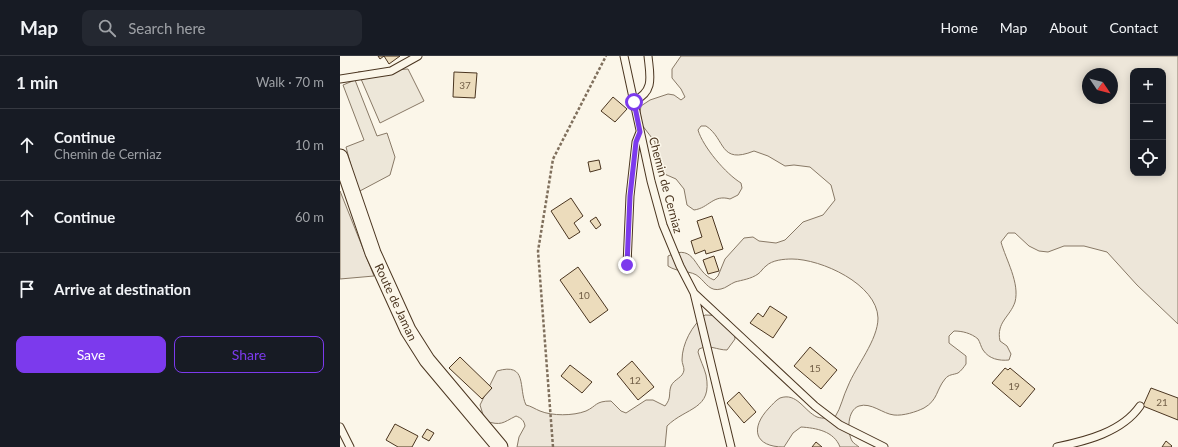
<!DOCTYPE html>
<html lang="en">
<head>
<meta charset="utf-8">
<style>
  :root { --surface:#171b24; --page:#242831; --text:#f1f3f6; --muted:#9ea1a6; --line:#363941; --accent:#7c3aed }
  body { margin:0; font-family:Lato,sans-serif; background:var(--page); color:var(--text) }
  .controls { position:absolute; right:12px; top:12px; display:grid; overflow:hidden; border-radius:8px; box-shadow:0 2px 10px #0003 }
  .controls button { width:36px; height:36px; display:grid; place-items:center; padding:0; border:0; border-bottom:1px solid var(--line); background:var(--surface); color:var(--text); font:20px sans-serif }
  .compass { position:absolute; left:742px; top:12px; width:36px; height:36px; border-radius:50%; background:var(--surface); box-shadow:0 2px 10px #0003; rotate:125deg }
  .stop { position:absolute; width:12px; height:12px; margin:-9px; border:3px solid #7c3aed; border-radius:50%; background:#fff }
  .stop.end { background:#7c3aed; border-color:#fff; box-shadow:0 1px 4px #0008 }
  .list { margin:0; padding:0; list-style:none }
  h2 { display:flex; justify-content:space-between; align-items:center; height:52px; margin:0; padding:0 16px; font-size:17px }
  h2 small { font-size:13px; font-weight:400; color:var(--muted) }
  .list li { display:grid; grid-template-columns:26px 1fr auto; gap:12px; align-items:center; box-sizing:border-box; height:72px; padding:0 16px; border-top:1px solid var(--line) }
  .list b { display:block; font-size:15px; white-space:nowrap }
  .list p { margin:0; font-size:13px; white-space:nowrap; color:var(--muted) }
  .list em { font-size:13px; font-style:normal; color:var(--muted) }
  .actions { display:flex; gap:8px; padding:12px 16px }
  .actions a { flex:1; padding:9px 0; border:1px solid var(--accent); border-radius:8px; text-align:center; font-size:14px; color:var(--accent) }
  .actions .main { background:var(--accent); color:#fff }
  .icon { flex:none; width:22px; height:22px; fill:none; stroke:currentColor; stroke-width:2; stroke-linecap:round; stroke-linejoin:round }
  .map { position:relative; flex:none; width:838px; height:391px; overflow:hidden }
  header { display:flex; align-items:center; gap:24px; box-sizing:border-box; height:56px; padding:0 20px; background:var(--surface); border-bottom:1px solid var(--line) }
  header strong { font-size:19px }
  nav { display:flex; gap:22px; margin-inline-start:auto; font-size:14px }
  .search { width:280px; height:36px; background:var(--page); display:flex; align-items:center; gap:10px; box-sizing:border-box; padding:0 14px; border-radius:8px; color:var(--muted); font-size:15px }
  main { display:flex }
  aside { flex:1; background:var(--surface) }
  .map>svg:first-child { display:block }
  .green { fill:#ede6d9; stroke:#887966; fill-rule:evenodd }
  .parking { fill:#ede7d9; stroke:#887966 }
  .building { fill:#ecdcbc; stroke:#4a3520 }
  .lines { fill:none; stroke-linecap:round; stroke-linejoin:round }
  .lane-casing { stroke:#4a3520; stroke-width:9 }
  .street-casing { stroke:#4a3520; stroke-width:17 }
  .path { stroke:#7f6f5c; stroke-width:2.5; stroke-dasharray:3 2; stroke-linecap:butt }
  .lane { stroke:#fbf6e9; stroke-width:7 }
  .street { stroke:#fbf6e9; stroke-width:15 }
  .route { stroke:#7c3aed; stroke-width:5 }
  .labels { text-anchor:middle; dominant-baseline:central; stroke-width:3; stroke-linejoin:round; paint-order:stroke }
  .number-label { font-size:10px; fill:#725f47 }
  .street-label { font-size:12px; fill:#4a3520; stroke:#fbf6e9 }
</style>
</head>
<body>
<header>
<strong>Map</strong>
<div class="search"><svg class="icon" aria-label="search" viewBox="0 0 24 24"><circle cx="10" cy="10" r="6"/><path d="M15 15l6 6"/></svg>Search here</div>
<nav><a>Home</a><a>Map</a><a>About</a><a>Contact</a></nav>
</header>
<main>
<aside>
<h2>1 min<small>Walk · 70 m</small></h2>
<ul class="list">
<li><svg class="icon" aria-label="ahead" viewBox="0 0 24 24"><path d="M12 20V5M6 11l6-6 6 6"/></svg><div><b>Continue</b><p>Chemin de Cerniaz</p></div><em>10 m</em></li>
<li><svg class="icon" aria-label="ahead" viewBox="0 0 24 24"><path d="M12 20V5M6 11l6-6 6 6"/></svg><div><b>Continue</b></div><em>60 m</em></li>
<li><svg class="icon" aria-label="arrive" viewBox="0 0 24 24"><path d="M6 21V4h12l-3 4 3 4H6"/></svg><div><b>Arrive at destination</b></div></li>
</ul>
<div class="actions"><a class="main">Save</a><a>Share</a></div>
</aside>
<div class="map">
<svg width="838" height="391" viewBox="0 0 838 391">
  <rect width="100%" height="100%" fill="#fbf6e9"/>
  <path class="green" d="M341 0H838V268L797 229 767 196 744 190H724L708 196 699 195 689 190 675 177H668L661 186C666 204 680 227 675 246 670 261 656 266 660 285L667 290 671 298 669 304C659 305 649 303 643 294 641 291 640 286 638 283 631 277 622 275 614 275L609 280V287L626 300V308C624 311 621 315 618 317 613 319 609 318 605 323 596 334 598 344 584 352 576 356 563 360 554 359 543 358 531 346 519 350 507 354 507 376 512 385 514 388 517 389 519 391H500C494 375 476 372 461 371L453 377 444 391C414 391 410 372 429 352 432 349 436 344 440 342 457 336 464 355 477 361 483 363 489 362 495 361 501 352 503 340 508 330 516 310 538 284 538 262 537 228 481 203 452 203 444 203 432 204 426 210 423 212 421 216 418 218 411 223 402 224 395 226 390 228 386 232 381 233 370 236 366 227 359 221 352 214 338 217 328 210V200C357 186 353 216 374 224L378 220 385 203 404 182 413 181 419 185 436 187 445 184 463 166 483 159 495 144 491 129 470 111 454 109 445 110 428 100 414 95C379 109 386 83 366 70H361L358 74C363 91 386 118 401 127L402 132 398 139 390 143C373 138 369 152 354 154L347 149 344 133 336 123 320 116 315 105V86L302 69 300 56 301 50 310 44 328 38 334 39 341 44 345 41 341 33 332 22V13ZM793 15H823V117H793ZM748 18H772V42H748Z
    M0 135 34 220 0 223Z
    M365 259C387 260 392 259 395 283L387 294C377 294 369 288 359 293L358 296C360 304 364 311 366 319 373 354 346 351 327 370L325 391H177L179 381 185 370C184 364 181 362 176 360 162 367 162 370 145 365L140 349 157 315C188 306 178 332 186 349 191 350 195 353 200 355 212 360 233 360 246 355 257 350 255 345 271 345L281 355 286 357 306 344H313L325 350C332 341 328 339 331 330 334 323 343 322 344 314 344 311 342 307 342 304 342 288 352 269 365 259Z"/>
  <path class="parking" d="M68 13 84 45 40 67 18 16Z
    M15 24 37 80 47 77 55 101 50 119 18 136 6 91 24 84 3 29Z"/>
  <path class="building" d="M38 0H60L49 8 44 0 40 3Z
    M114 16 137 17 135 42 113 41Z
    M273 41 287 53 275 66 261 55Z
    M259 104 261 113 250 116 248 106Z
    M231 142 243 160 234 167 240 176 229 183 211 155Z
    M372 160 383 193 366 198 365 194 355 198 351 185 362 181 357 165Z
    M256 161 261 169 256 173 250 165Z
    M374 200 379 215 368 218 363 204Z
    M238 211 268 254 250 267 220 224Z
    M430 250 447 261 433 282 410 267 418 257 423 261Z
    M470 291 497 314 481 333 454 310Z
    M120 301 152 332 142 343 109 312Z
    M292 305 314 331 298 344 277 318Z
    M230 309 252 326 242 337 221 320Z
    M665 312 668 314 670 312 695 333 680 351 652 327Z
    M811 332 838 342V364L803 350Z
    M399 336 416 356 404 367 387 347Z
    M55 368 78 380 72 391H58L46 384Z
    M87 373 94 377 89 385 82 381Z
    M826 385 832 390 831 391H822Z
    M476 386 482 391H472Z"/>
  <g class="lines">
    <g class="lane-casing">
      <path id="lane" d="M284 0 311 125 323 169 340 210 354 237 475 350 500 369 544 391
        M0 23 51 15 78 0
        M294 45C315 35 310 20 308 0
        M287 209 290 140 296 86 300 76
        M354 237 391 391
        M0 371 10 391
        M717 391C746 385 782 376 800 350"/>
    </g>
    <g class="street-casing">
      <path id="street" d="M0 101 33 197 68 274 87 304 160 391"/>
    </g>
    <path class="path" d="M213 391 198 195 213 103 266 0"/>
    <use href="#lane" class="lane"/>
    <use href="#street" class="street"/>
  </g>
  <g class="lines">
    <path class="route" d="M287 209 290 140 296 86 300 76 294 46"/>
  </g>
  <g class="labels">
    <g class="number-label">
      <text x="125" y="29">37</text>
      <text x="244" y="239">10</text>
      <text x="475" y="312">15</text>
      <text x="295" y="324">12</text>
      <text x="674" y="330">19</text>
      <text x="822" y="346">21</text>
    </g>
    <g class="street-label">
      <text transform="translate(326 129) rotate(75)">Chemin de Cerniaz</text>
      <text transform="translate(56 246) rotate(65)">Route de Jaman</text>
    </g>
  </g>
</svg>
<div class="controls">
<button>+</button>
<button>−</button>
<button><svg class="icon" aria-label="locate" viewBox="0 0 24 24"><circle cx="12" cy="12" r="6"/><path d="M12 2v4M12 18v4M2 12h4M18 12h4"/></svg></button>
</div>
<svg class="compass" viewBox="-18 -18 36 36"><path d="M0-13l5 13h-10z" fill="#e53935"/><path d="M0 13l5-13h-10z" fill="#9ea1a6"/></svg>
<div class="stop" style="left:294px;top:46px"></div>
<div class="stop end" style="left:287px;top:209px"></div>
</div>
</main>
</body>
</html>
